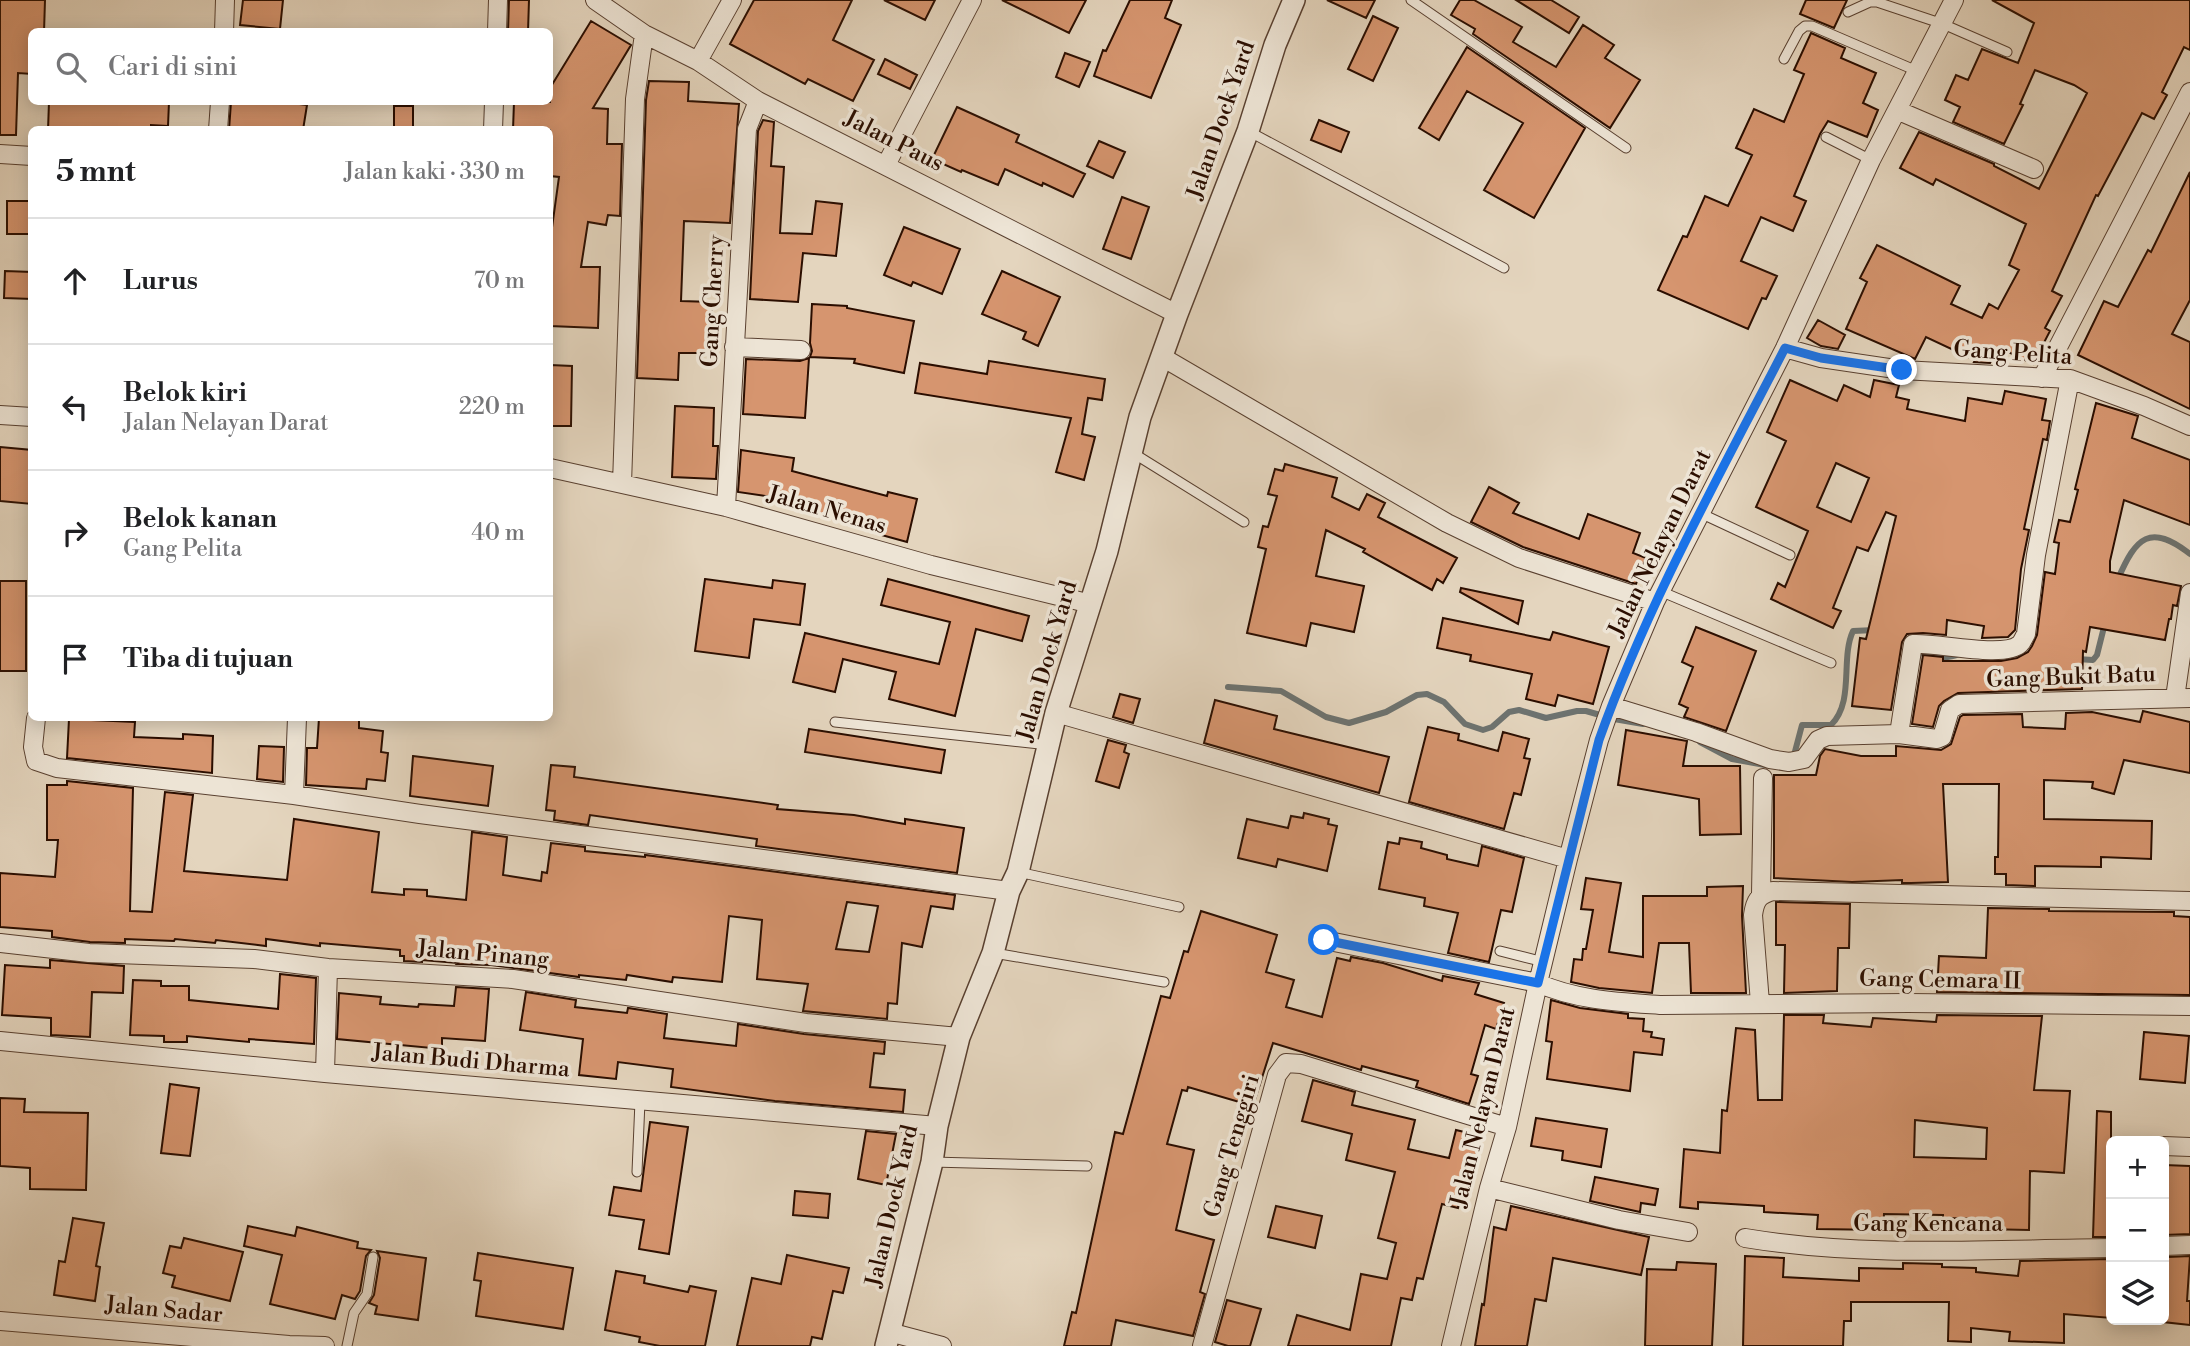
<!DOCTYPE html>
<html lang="id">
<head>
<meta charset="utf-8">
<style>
  :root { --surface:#fff; --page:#f6f6f6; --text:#202124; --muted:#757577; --line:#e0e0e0 }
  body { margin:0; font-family:"Libre Bodoni",serif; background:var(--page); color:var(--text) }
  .controls { position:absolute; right:21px; bottom:21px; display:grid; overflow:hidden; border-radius:10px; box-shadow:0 4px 18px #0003 }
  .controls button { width:63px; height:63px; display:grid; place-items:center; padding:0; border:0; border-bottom:2px solid var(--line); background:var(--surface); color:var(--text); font:35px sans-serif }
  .stop { position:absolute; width:21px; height:21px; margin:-16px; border:5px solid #1a73e8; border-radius:50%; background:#fff }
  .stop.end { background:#1a73e8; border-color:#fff; box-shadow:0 2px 7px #0008 }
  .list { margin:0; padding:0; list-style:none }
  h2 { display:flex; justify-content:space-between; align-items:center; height:91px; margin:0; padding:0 28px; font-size:30px }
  h2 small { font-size:23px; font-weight:400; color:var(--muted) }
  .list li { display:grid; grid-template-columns:46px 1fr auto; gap:21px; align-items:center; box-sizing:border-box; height:126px; padding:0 28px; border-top:2px solid var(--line) }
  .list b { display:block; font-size:26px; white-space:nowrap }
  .list p { margin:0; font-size:23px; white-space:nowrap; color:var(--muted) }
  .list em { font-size:23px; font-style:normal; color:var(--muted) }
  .icon { flex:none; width:38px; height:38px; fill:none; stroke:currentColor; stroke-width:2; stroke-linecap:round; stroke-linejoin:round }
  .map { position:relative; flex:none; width:2190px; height:1346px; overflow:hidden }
  .search { position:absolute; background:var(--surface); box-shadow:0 4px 18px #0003; left:28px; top:28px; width:525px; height:77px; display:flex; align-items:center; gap:18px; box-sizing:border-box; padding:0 24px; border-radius:10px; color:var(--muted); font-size:26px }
  .panel { position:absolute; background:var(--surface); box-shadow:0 4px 18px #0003; left:28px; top:126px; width:525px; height:595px; border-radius:10px }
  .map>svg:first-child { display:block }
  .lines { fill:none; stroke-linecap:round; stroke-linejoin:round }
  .stream { stroke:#6d7370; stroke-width:6 }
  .building { fill:#d6956f; stroke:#2b0e00; stroke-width:2; fill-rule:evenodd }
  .service-casing { stroke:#594030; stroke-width:11 }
  .minor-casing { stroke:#594030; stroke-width:20 }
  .tertiary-casing { stroke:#594030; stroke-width:24 }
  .service { stroke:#ede4d5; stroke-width:9 }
  .minor { stroke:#ede4d5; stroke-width:18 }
  .tertiary { stroke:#ede4d5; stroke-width:21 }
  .route { stroke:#1a73e8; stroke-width:9 }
  .labels { text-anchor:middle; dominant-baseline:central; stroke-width:7; stroke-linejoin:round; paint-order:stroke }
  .street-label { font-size:23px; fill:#2b0e00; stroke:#ede4d5 }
</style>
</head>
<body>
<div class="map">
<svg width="2190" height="1346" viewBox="0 0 2190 1346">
  <rect width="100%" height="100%" fill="#e4d5be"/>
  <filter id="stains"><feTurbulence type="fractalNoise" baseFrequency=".00286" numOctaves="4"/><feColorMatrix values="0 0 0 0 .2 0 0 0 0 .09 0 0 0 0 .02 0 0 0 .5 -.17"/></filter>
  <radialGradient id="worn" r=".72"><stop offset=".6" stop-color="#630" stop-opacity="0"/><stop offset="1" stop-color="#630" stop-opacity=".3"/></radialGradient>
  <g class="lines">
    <path class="stream" d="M2118 579C2136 537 2150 523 2190 554
      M1915 651C1928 656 1946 660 1959 654
      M2077 659 2093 660 2097 655 2105 623
      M1228 687 1281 691 1326 717 1349 723 1386 712 1417 695 1427 694 1444 702 1465 724 1483 730 1492 727 1509 712 1519 710 1546 718 1577 711H1586L1614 719 1643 724
      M1700 742 1732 759 1765 765
      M1793 759 1802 725H1831C1855 701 1840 659 1853 631L1875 630"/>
  </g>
  <path class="building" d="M0 0H45L44 32H32V74L18 73 16 135H0Z
    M243 0H283L280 29 240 25Z
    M509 0H529L528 32H508Z
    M754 0H852L833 40 874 60 853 101 808 79 805 84 730 44Z
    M884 0H935L925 20Z
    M1002 0H1086L1069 33Z
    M1130 0H1172L1165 18 1181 25 1151 98 1094 76 1103 50 1106 51Z
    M1327 0H1375L1366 18Z
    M1460 0H1474L1522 27 1513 42 1556 67 1583 25 1614 45 1605 58 1640 80 1610 128 1473 34 1475 29 1451 15Z
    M1516 0H1551L1579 17 1569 33Z
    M1806 0H1847L1834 28 1800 14Z
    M1992 0H2190V50L2184 47 2162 92 2167 95 2154 119 2142 113 2098 196 2096 195 2052 291 2062 296 2045 328 2050 331 2033 364 1998 347 1990 363 1974 362 1975 360 1926 337 1915 359 1846 329 1867 282 1860 278 1877 245 1960 286 1951 304 1982 318 1989 304 1998 309 2019 270 2009 265 2026 224 1936 179 1933 185 1900 168 1919 132 1994 164V166L2039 189 2087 93 2074 85 2035 70 2020 104 2023 105 2004 144 1953 122 1960 107 1945 100 1956 75 1968 80 1982 49 2018 63 2034 23Z
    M1373 16 1398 28 1373 81 1348 69Z
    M591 21 631 45 593 108 608 109 607 144H622L620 216 608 215 606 225 588 222 581 267H600L598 328 550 326V242L559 177 550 176V130H513L514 102H550V88Z
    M1811 33 1845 48 1841 58 1876 73 1863 103 1878 110 1867 137 1828 121 1820 134 1794 196 1806 201 1793 231 1761 217 1741 261 1777 276 1766 299 1762 298 1748 329 1658 290 1683 236 1687 237 1705 196 1728 206 1752 155 1736 148 1754 109 1784 122 1804 74 1794 70Z
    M1467 47 1585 128 1534 218 1484 190 1523 123 1467 91 1439 140 1419 128Z
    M1065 53 1090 62 1079 87 1056 77Z
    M885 59 917 75 910 89 878 74Z
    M649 81 689 82 688 101 739 104 730 223 684 221 681 301 712 302 710 353H679L678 380 637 378 646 100Z
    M49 102H169L168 126 151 125V130H48Z
    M231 102H284L307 105 303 130H229Z
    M394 106H413V130H394Z
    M957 107 1019 135 1016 142 1085 174 1073 197 1043 183 1042 186 1005 169 998 185 962 170 961 172 932 159Z
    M763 120 774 122 771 166 784 167 780 233 812 234 816 201 842 204 836 256 803 253 798 302 750 299 758 131Z
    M1319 120 1349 132 1341 152 1311 140Z
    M1099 141 1125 152 1113 178 1087 166Z
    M2190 172V300L2172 334 2190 342V409L2078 355 2104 301 2118 307 2148 250 2151 252Z
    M1122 197 1149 207 1131 259 1103 249Z
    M7 201H32V234H7Z
    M904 227 960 249 942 294 913 282 911 286 884 275Z
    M5 271 32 272V299L4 298Z
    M1002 271 1060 297 1038 346 1023 339 1026 332 982 314Z
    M812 304 847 306V308L914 321 904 373 854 363 855 359 810 357 812 351 810 343Z
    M1818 320 1845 335 1838 349 1821 346 1807 338Z
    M809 358 805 418 743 414 746 359 800 361Z
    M989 361 1105 379 1102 400 1088 398 1082 434 1095 437 1084 480 1056 472 1071 418 915 393 920 363 987 374Z
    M550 365 572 366 571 426H550Z
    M1790 380 1837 401 1844 385 1870 397 1874 380 1899 385 1896 397 1909 400 1907 409 1965 421 1968 398 2002 404 2005 391 2046 399 2042 420 2050 421 2047 440 2043 439 2024 529 2029 530 2021 569 2015 630 2008 637 1982 638 1984 626 1947 620 1946 635 1923 633 1907 634 1902 642 1891 710 1852 706 1860 638 1866 639 1896 516 1886 512 1868 551 1857 547 1833 608 1841 611 1833 628 1771 599 1778 583 1785 587 1808 531 1756 507 1786 441 1767 432ZM1836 463 1869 478 1851 522 1817 507Z
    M2096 403 2138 416 2132 438 2190 460V525L2124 500 2110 561V572L2181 586 2177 606 2173 605 2171 619H2169L2165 640 2090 627 2086 652 2083 651 2082 689 1958 693 1944 701 1939 706 1933 727 1912 724 1923 655 1943 657V661H2001L2017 658 2028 652 2032 646 2037 635 2045 572 2055 574 2059 543 2054 542 2059 520 2070 522 2078 490 2075 489Z
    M675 406 714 408 713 446H718L716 479 672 477Z
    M0 447 32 450V504L0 501Z
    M741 450 794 458 792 471 887 496 888 492 917 499 907 542 878 534 879 529 810 511 813 503 738 492Z
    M1285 464 1337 478 1332 497 1359 510 1367 494 1385 503 1378 517 1457 558 1443 583 1437 579 1432 590 1363 552 1365 549 1326 530 1316 576 1364 586 1354 632 1311 623 1306 646 1247 633 1266 549 1258 547 1263 526 1268 527 1277 496 1268 494 1275 469 1283 471Z
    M1489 487 1519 503 1513 513 1579 539 1588 514 1640 533 1633 553 1646 558 1636 584 1523 547 1471 522Z
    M705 579 772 588 773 580 805 584 800 625 754 619 749 658 695 651Z
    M888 579 1029 616 1022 641 976 629 955 716 889 699 896 672 843 659 835 692 793 682 805 633 939 664 950 622 881 605Z
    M0 581H26V671H0Z
    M1461 588 1523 601 1518 624 1460 592Z
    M1443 618 1550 640 1553 632 1609 647 1593 704 1558 695 1555 706 1526 699 1532 674 1470 661 1471 655 1437 648Z
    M1696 627 1756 651 1726 731 1684 717 1688 708 1679 704 1693 667 1682 662Z
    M1120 694 1140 699 1133 723 1113 717Z
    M1215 700 1277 716 1274 729 1389 757 1379 793 1204 743Z
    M2143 711 2190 722V773L2124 760 2114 794 2092 788 2093 782 2044 780V819L2152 821 2151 859 2101 857V867L2035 866V886L2006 885V874H1995V857H1998L1999 784H1943L1948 882 1911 883H1902V880L1852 882 1774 878V775H1816L1820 756 1825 749 1861 756H1896V746L1941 750 1951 744 1960 717 1963 715 2022 714 2023 727 2065 729 2066 713 2092 712 2140 722Z
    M319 718H359V728L383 731 381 752 388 753 385 781 367 779 366 789 306 785 307 748H317Z
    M69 719 135 722 134 737 183 739V734L213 736 212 773 67 758Z
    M1428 727 1459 734 1458 740 1498 751 1503 732 1529 739 1524 758 1530 759 1521 795 1514 793 1504 829 1409 802Z
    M809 729 945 750 941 773 805 752Z
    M1626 730 1687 741 1683 766H1740L1741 834 1700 835 1699 799 1618 785Z
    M1108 740 1126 745 1124 752 1129 754 1119 788 1096 781Z
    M259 746 284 747 283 782 257 779Z
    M413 756 493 766 488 806 410 796Z
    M551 765 575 767 574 777 778 805 777 809 854 815 905 824V819L964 828 957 873 756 846 757 839 590 815 588 825 554 820 555 811 546 810Z
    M67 781 133 788 130 911 152 912 165 792 193 795 184 871 287 880 294 819 379 832 372 892 404 895V889L427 890V896L466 900 472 832 507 837 503 875 541 881 542 872 547 873 551 843 585 847V851L645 857V855L955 895 953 909 931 906 922 947 902 943 897 1004 888 1003 887 1019 803 1011 808 984 757 979 762 920 729 916 722 982 673 977 672 982 627 975 626 980 579 975V977L491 965 457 964 458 963 422 960V962L404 961V956H400V950L320 943V946L266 939V946L216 940 215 943 175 939 174 941 125 939V943L90 942 52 937V931L0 927V873L55 877 58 840H47V785H67ZM847 902 878 906 869 952 836 949Z
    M1304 813 1329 819 1328 824 1337 826 1327 871 1278 859 1276 867 1238 858 1247 819 1288 828 1291 816 1303 818Z
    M1400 838 1422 842 1421 848 1447 855V859L1478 866 1482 846 1524 858 1512 912 1501 910 1489 962 1448 953 1458 913 1424 906 1425 898 1379 889 1388 842 1399 844Z
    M1586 878 1621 883 1609 952 1643 957V896H1707V887L1743 886 1742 916 1746 993H1691L1689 943H1659L1652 993 1599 988 1571 982 1574 959 1582 960 1583 949H1586L1593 910 1581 909Z
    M1776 902 1850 904 1849 948H1838L1837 991 1784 993 1785 945H1776Z
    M1988 908 2049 909V911L2174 912V916L2190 917V995L1937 992 1939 956 1986 958Z
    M1201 911 1277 935 1266 972 1294 980 1286 1007 1322 1017 1337 958 1350 961 1351 957 1383 963 1442 981 1443 976 1479 983 1475 994 1504 1003 1496 1029 1485 1025 1471 1074 1478 1076 1469 1104 1416 1087 1418 1081 1362 1066 1361 1070 1273 1043 1253 1106 1188 1087 1187 1091 1182 1090 1167 1144 1194 1150 1176 1230 1214 1240 1200 1292 1205 1294 1193 1336 1116 1320 1111 1346H1064L1072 1312 1076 1313 1115 1132 1123 1134 1161 996 1170 998 1184 951 1188 952Z
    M50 960 124 966 123 993 92 992 90 1037 51 1035V1018L2 1015 5 965 50 968Z
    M280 974 316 978 314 1044 249 1039V1042L187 1036V1042H164V1036L130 1035 133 980 161 981V986H189V1000L278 1009Z
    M456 987 489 989 485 1041 442 1038V1049L337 1039 339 993 381 997 380 1004 418 1007 419 1004 454 1006Z
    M526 992 576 1000 575 1007 627 1013 628 1008 667 1014 664 1038 736 1046 738 1024 804 1034 885 1042 884 1054 874 1053 870 1087 905 1090 903 1112 775 1101 671 1087 673 1069 618 1062 616 1079 579 1075 583 1039 520 1030Z
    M1551 1000 1580 1008 1628 1014V1018L1644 1019 1643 1031 1652 1032 1651 1037 1664 1039 1662 1055 1634 1052 1630 1091 1547 1079 1552 1042 1546 1041Z
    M1784 1015H1824L1823 1023 1871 1027 1873 1018 1936 1022 1937 1015 2042 1016 2034 1090 2070 1091 2064 1173 2030 1171 2029 1230 1983 1229V1219L1943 1218V1215L1884 1214 1883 1230 1817 1229 1818 1215 1764 1212V1206L1698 1202V1209L1680 1207 1684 1149 1720 1153 1722 1110 1727 1111 1736 1028 1755 1030 1758 1100H1782ZM1915 1120 1987 1128 1986 1159 1914 1157Z
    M2144 1032 2189 1036 2185 1083 2140 1079Z
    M1313 1080 1355 1092 1352 1105 1415 1120 1408 1149 1449 1158 1456 1130 1481 1136 1476 1156 1470 1154 1458 1208 1442 1204 1423 1279 1417 1278 1412 1300 1401 1298 1391 1346H1288L1297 1315 1350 1330 1361 1274 1387 1279 1396 1243 1378 1238 1395 1172 1346 1160 1352 1134 1302 1121Z
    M170 1084 199 1088 190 1156 161 1153Z
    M0 1098 25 1099 24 1112 88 1113 86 1190 30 1189V1168L0 1166Z
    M2097 1111 2111 1112V1237H2093Z
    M1536 1118 1607 1129 1601 1167 1562 1160 1563 1151 1531 1146Z
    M650 1122 688 1127 669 1254 639 1249 644 1220 609 1215 614 1187 641 1191Z
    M866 1131 896 1134 886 1185 858 1179Z
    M2164 1165 2190 1166V1234L2164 1235Z
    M1595 1177 1658 1189 1655 1205 1641 1203 1640 1212 1590 1201Z
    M795 1191 830 1194 828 1218 793 1215Z
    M1276 1206 1322 1216 1315 1248 1268 1237Z
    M1511 1206 1649 1237 1641 1275 1553 1258 1546 1301 1535 1299 1527 1346H1475L1482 1304 1484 1305 1494 1227 1506 1230Z
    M73 1218 104 1223 96 1266 100 1267 95 1301 54 1295 59 1261 65 1262Z
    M248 1226 295 1236 297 1227 358 1242 357 1248 371 1250 366 1256 360 1291 355 1299 342 1295 335 1319 270 1304 282 1255 244 1246Z
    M184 1238 243 1252 230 1301 172 1287 175 1276 163 1273 170 1246 181 1248Z
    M377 1251 426 1258 418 1320 375 1314 377 1306 369 1303 374 1295 380 1258Z
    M478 1253 573 1268 563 1329 476 1316 481 1281 474 1280Z
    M787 1255 849 1268 843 1293 833 1291 822 1339 812 1337 810 1346H737L752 1278 781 1284Z
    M1745 1256 1784 1258 1783 1277 1859 1281V1268L1903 1269V1263L1942 1264V1267L1976 1268V1272L2018 1276 2020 1261 2111 1259V1318L2064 1314V1343L2009 1341 2010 1332 1971 1328V1342L1948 1341 1949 1302H1851V1321H1844L1843 1346H1743Z
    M2190 1256 2187 1301H2190V1325L2163 1322 2168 1257Z
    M1677 1262 1716 1264 1712 1346H1645L1647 1269 1676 1270Z
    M616 1271 645 1276 644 1283 688 1292 690 1286 716 1291 705 1346H660L639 1342 640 1337 605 1330Z
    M1227 1300 1261 1309 1250 1346H1228L1215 1342Z"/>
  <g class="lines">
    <g class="service-casing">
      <path id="service" d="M1411 0 1626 148
        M1848 12 1870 2H1877L1943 24 2007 52
        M1784 59 1799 31 1805 26H1812L1917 71
        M1250 132 1504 268
        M1826 137 1871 160
        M1133 453 1244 522
        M1700 513 1790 555
        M1660 591 1831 663
        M835 722 1049 745
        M1018 872 1179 907
        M1500 951 1544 962
        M994 953 1164 982
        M932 1162 1087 1166
        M637 1172 640 1101
        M347 1346 354 1313 367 1294 373 1257"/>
    </g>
    <g class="minor-casing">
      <path id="minor" d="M595 0 644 34 698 61 758 101 1177 314
        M224 32 225 0
        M497 32 498 0
        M698 61 732 0
        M1899 111 2034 169
        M218 130 220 102
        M493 130 494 102
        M0 154 32 156
        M886 165 972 0
        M734 347 801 350
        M1785 348 1821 358 1902 370 2070 379 2144 406 2190 426
        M1162 357 1447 523 1519 558 1655 602
        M2042 378 2190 92
        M0 415 32 417
        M550 468 726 507 931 565 1091 604
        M622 484 635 99 644 34
        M726 507 747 129 758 101
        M2175 698 2190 593
        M1611 706 1696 732 1770 759 1789 762 1804 759 1818 740 1827 736 1899 734 1937 739 1942 737 1950 710 1959 704 2190 698
        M1056 713 1568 859
        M36 718 33 747 36 761 57 768 294 795 420 814 1009 891
        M1899 734 1913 644C1935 642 2004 659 2020 644 2023 641 2024 637 2026 634L2036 555 2070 379
        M294 795 297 718
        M1761 894 1763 778
        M1324 940 1538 983C1575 1000 1619 1002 1660 1005L1908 1003 2190 1006
        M0 943 89 953 254 959 328 968 513 979 806 1023 959 1037
        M1760 1003 1753 915C1755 901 1758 895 1773 891L2190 901
        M0 1041 325 1073 937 1126
        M325 1073 328 968
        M2164 1146 2190 1147
        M1489 1188 1619 1220 1688 1232
        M1745 1238C1866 1258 1989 1249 2111 1248
        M2164 1246 2190 1245
        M0 1321 289 1345 325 1346
        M889 1332 942 1346
        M1202 1346 1277 1075 1286 1063 1301 1064 1507 1127
        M1451 1346 1489 1188 1507 1127 1538 983 1568 859 1599 740 1611 706 1655 602 1785 348 1871 160 1954 0"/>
    </g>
    <g class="tertiary-casing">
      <path id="tertiary" d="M886 1346 932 1162 937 1126 959 1037 993 953 1009 891 1018 872 1056 713 1107 551 1140 417 1177 314 1248 131 1275 45 1294 0"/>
    </g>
    <use href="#service" class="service"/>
    <use href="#minor" class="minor"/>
    <use href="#tertiary" class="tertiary"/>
  </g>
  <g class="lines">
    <path class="route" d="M1324 940 1538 983 1599 740C1648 603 1719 476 1785 348L1821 358 1902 370"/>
  </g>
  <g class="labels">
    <g class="street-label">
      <text transform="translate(1221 120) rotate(-71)">Jalan Dock Yard</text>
      <text transform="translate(894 141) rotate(27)">Jalan Paus</text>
      <text transform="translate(713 301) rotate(-87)">Gang Cherry</text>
      <text transform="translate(2013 353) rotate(4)">Gang Pelita</text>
      <text transform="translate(827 510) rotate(16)">Jalan Nenas</text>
      <text transform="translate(1660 543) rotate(-64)">Jalan Nelayan Darat</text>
      <text transform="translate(1047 661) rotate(-74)">Jalan Dock Yard</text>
      <text transform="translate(2071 677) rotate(-2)">Gang Bukit Batu</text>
      <text transform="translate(483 954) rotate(5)">Jalan Pinang</text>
      <text transform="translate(1940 980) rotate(1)">Gang Cemara II</text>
      <text transform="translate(471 1061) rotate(5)">Jalan Budi Dharma</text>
      <text transform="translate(1483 1107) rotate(-76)">Jalan Nelayan Darat</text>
      <text transform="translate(1232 1146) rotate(-74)">Gang Tenggiri</text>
      <text transform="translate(892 1206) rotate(-77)">Jalan Dock Yard</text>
      <text x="1928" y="1224">Gang Kencana</text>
      <text transform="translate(164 1310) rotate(5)">Jalan Sadar</text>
    </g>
  </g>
  <rect width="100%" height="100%" filter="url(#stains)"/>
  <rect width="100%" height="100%" fill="url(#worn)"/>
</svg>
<div class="controls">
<button>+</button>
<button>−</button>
<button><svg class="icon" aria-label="layers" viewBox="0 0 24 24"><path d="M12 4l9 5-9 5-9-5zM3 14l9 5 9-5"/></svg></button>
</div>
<div class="stop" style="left:1324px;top:940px"></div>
<div class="stop end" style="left:1902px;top:370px"></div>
<div class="search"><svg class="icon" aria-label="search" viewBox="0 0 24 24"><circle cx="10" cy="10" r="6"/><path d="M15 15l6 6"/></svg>Cari di sini</div>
<section class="panel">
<h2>5 mnt<small>Jalan kaki · 330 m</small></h2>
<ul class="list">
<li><svg class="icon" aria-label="ahead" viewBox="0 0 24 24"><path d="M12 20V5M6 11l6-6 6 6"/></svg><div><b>Lurus</b></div><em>70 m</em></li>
<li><svg class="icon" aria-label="left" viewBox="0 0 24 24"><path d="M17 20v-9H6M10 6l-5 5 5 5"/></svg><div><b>Belok kiri</b><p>Jalan Nelayan Darat</p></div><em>220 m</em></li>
<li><svg class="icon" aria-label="right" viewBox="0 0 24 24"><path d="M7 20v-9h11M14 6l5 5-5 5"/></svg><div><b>Belok kanan</b><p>Gang Pelita</p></div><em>40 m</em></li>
<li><svg class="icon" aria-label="arrive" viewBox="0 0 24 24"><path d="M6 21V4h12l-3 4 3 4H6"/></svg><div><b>Tiba di tujuan</b></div></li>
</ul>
</section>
</div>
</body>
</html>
